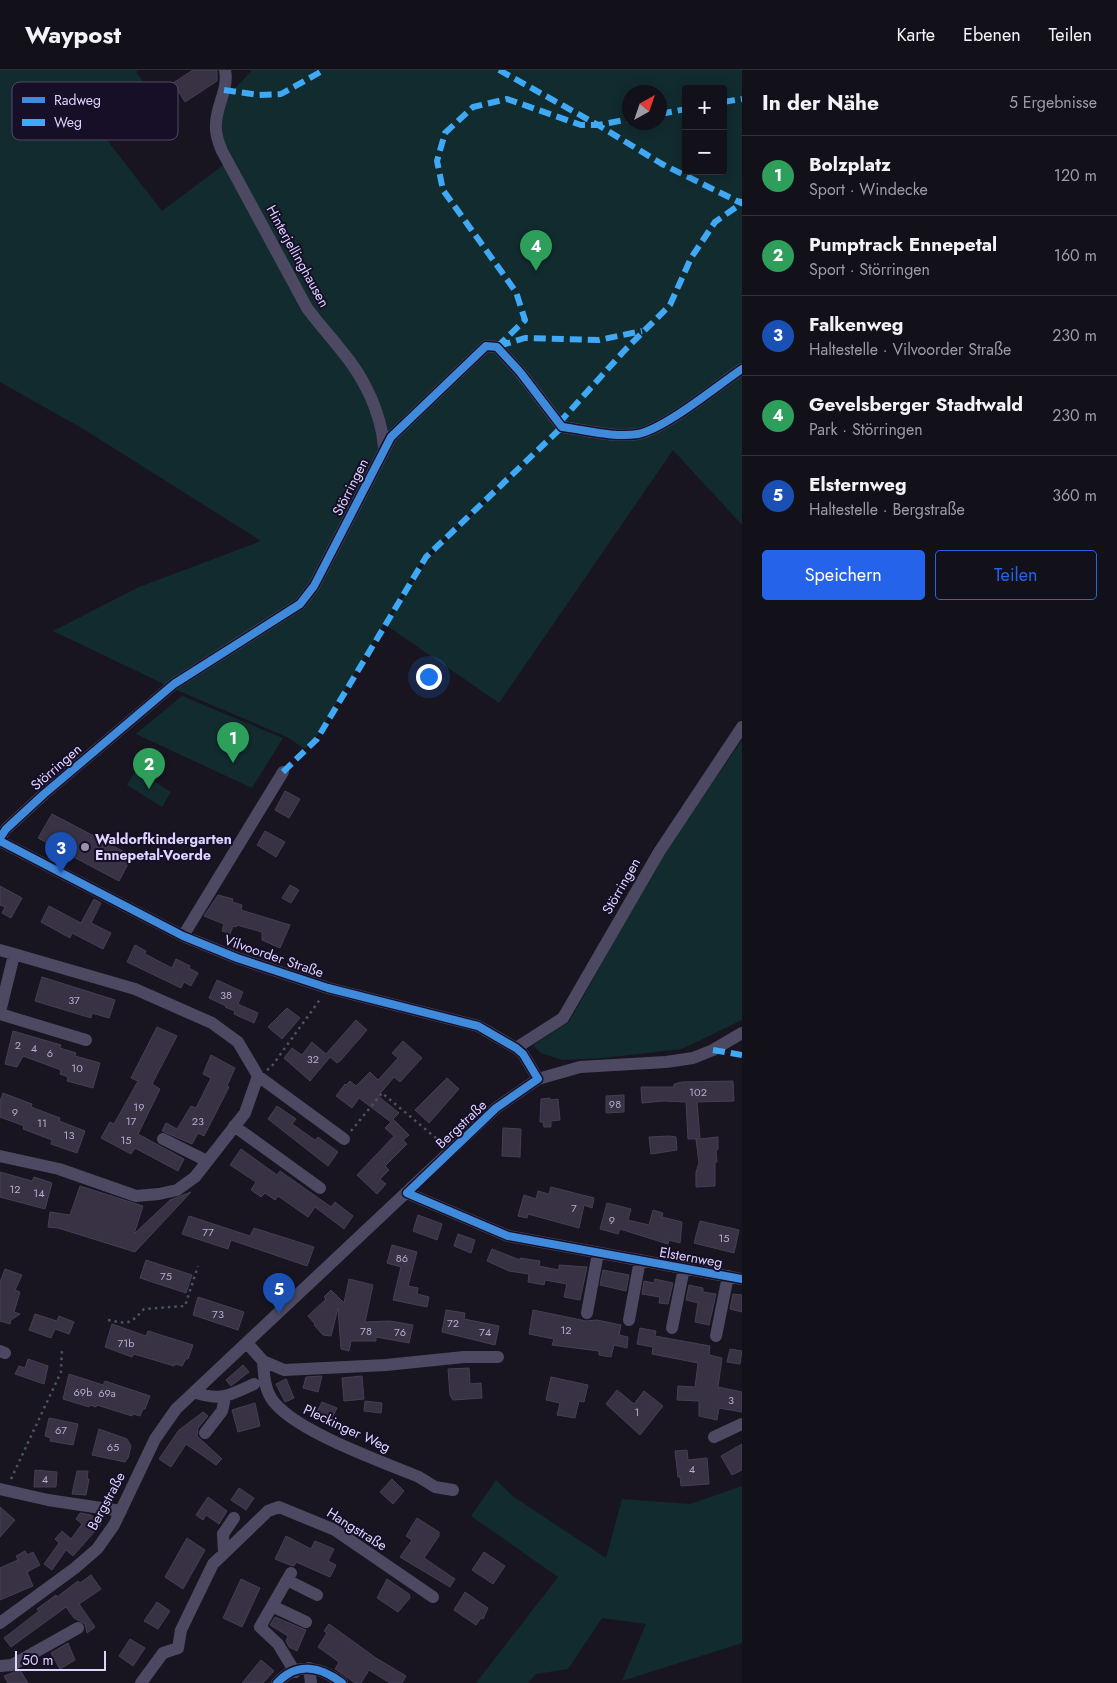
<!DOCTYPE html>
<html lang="de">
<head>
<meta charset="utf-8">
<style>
  :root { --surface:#121019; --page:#1f1e26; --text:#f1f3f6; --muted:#9c9da2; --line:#313038; --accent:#2563eb }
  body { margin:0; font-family:Jost,sans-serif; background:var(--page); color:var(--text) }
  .controls { position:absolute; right:15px; top:15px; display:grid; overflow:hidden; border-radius:5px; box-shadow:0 2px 12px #0003 }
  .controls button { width:45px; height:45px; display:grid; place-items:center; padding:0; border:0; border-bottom:1px solid var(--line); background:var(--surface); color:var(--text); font:25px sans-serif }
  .compass { position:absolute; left:622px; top:15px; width:45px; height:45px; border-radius:50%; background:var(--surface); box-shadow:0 2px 12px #0003; rotate:40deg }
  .scale { position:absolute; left:15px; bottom:12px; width:91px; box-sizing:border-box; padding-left:5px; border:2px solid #ded5ff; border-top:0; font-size:14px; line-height:18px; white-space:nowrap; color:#ded5ff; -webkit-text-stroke:4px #160f27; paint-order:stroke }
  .you { position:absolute; left:428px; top:606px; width:18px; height:18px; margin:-12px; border:4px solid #fff; border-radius:50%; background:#1a73e8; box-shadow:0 0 0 8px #1a73e833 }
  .badge { display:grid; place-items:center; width:32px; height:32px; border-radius:50%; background:var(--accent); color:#fff; font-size:16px; font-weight:700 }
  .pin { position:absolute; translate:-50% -41px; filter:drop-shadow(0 1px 2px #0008) }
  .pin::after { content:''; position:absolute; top:26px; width:18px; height:15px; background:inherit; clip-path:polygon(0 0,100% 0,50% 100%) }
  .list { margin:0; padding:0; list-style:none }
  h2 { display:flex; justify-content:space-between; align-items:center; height:65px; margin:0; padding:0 20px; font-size:21px }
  h2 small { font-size:16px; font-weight:400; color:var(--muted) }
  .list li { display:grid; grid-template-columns:32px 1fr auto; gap:15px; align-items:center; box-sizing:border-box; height:80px; padding:0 20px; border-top:1px solid var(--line) }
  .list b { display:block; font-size:19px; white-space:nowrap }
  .list p { margin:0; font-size:16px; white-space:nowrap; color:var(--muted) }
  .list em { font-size:16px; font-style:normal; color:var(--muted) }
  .actions { display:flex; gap:10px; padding:15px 20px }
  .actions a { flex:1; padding:11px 0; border:1px solid var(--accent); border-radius:5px; text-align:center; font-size:18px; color:var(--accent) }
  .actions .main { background:var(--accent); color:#fff }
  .map { position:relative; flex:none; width:742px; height:1613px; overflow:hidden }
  header { display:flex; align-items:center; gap:30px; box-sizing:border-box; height:70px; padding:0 25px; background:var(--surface); border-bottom:1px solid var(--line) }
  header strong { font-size:24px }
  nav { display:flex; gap:28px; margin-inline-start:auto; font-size:18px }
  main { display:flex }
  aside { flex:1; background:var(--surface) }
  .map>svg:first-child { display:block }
  .green { fill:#122b2f; fill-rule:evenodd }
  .building { fill:#383244; stroke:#453f55 }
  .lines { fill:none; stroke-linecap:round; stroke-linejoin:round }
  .path { stroke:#485363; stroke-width:2.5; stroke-dasharray:2.5 4; stroke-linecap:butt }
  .minor { stroke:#4d4962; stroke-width:12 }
  .quiet { stroke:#3fa9f5; stroke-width:6; stroke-dasharray:12 6; stroke-linecap:butt }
  .cycleway-casing { stroke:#160f27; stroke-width:11 }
  .cycleway { stroke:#408adc; stroke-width:8 }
  .poi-dot { fill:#9992b1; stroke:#160f27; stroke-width:2 }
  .labels { text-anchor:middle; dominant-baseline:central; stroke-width:4; stroke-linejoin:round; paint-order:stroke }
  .number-label { font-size:11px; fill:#b4acd0 }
  .street-label { font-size:14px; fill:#ded5ff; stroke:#160f27 }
  .poi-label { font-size:14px; font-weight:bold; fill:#ded5ff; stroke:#160f27; text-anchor:start }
  .key { fill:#160f27; stroke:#524a68; stroke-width:1 }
  .key-label { font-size:14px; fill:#ded5ff }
</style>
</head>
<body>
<header>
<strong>Waypost</strong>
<nav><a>Karte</a><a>Ebenen</a><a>Teilen</a></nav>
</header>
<main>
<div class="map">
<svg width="742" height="1613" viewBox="0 0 742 1613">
  <rect width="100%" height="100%" fill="#181521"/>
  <path class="green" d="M0 0H138L136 2 147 16 98 54 103 65 162 141 226 93 372 337 381 374 304 527 168 616 53 561 139 517 261 471 85 360 0 312Z
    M252 0H742V455L673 380 499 633 386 555 428 489 561 357 424 487 316 668 305 679 287 667 172 618 302 536 386 371 384 355 321 253 219 65 225 29ZM686 19H723V101H686ZM630 22H660V52H630Z
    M182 626 283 668 252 718 136 664Z
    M742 670V950L682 979 603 988 563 990 541 983 533 975 569 952 664 783Z
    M136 700 171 722 162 737 127 715Z
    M496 1410 514 1427 606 1488 622 1429 690 1434 742 1416V1573L622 1611 646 1554 602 1548 568 1599 536 1604 528 1613H476L558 1507 471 1446Z"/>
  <path class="building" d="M193 0H217V11L185 32 179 22 157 38 164 46 154 54 142 39 174 15 173 13Z
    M285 721 300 729 289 748 275 740Z
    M52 744 132 786 119 811 38 768Z
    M265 761 285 772 276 787 257 775Z
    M290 815 299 820 291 833 282 828Z
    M0 816 22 828 11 848 2 843 5 837 0 835Z
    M218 825 233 829 232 832 242 835 241 840 290 855 280 878 262 870V862L237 855 236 857 233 856 230 864 222 861 224 854 204 846Z
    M94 829 101 833 91 853 111 863 103 879 72 863 70 868 41 852 49 836 81 853Z
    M135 875 146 881 145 884 172 898 176 889 190 896 189 898 198 903 191 916 184 912 181 918 127 892Z
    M42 907 115 930 109 948 92 943 91 948 35 931Z
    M217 910 243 922 238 934 258 943 254 953 234 944 235 941 225 937 226 936 209 928Z
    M287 938 300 948 282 969 268 957Z
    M356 950 367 960 341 990 337 993 330 987 310 1011 284 988 292 978 302 985 312 972 326 984Z
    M157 957 177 966 152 1014 160 1019 138 1064 184 1089 178 1101 135 1078 131 1084 101 1068 110 1052 114 1054 138 1011 131 1008Z
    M13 961 61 975 60 978 76 983 75 986 100 993 93 1018 67 1011 68 1007 60 1004 61 1000 23 986 17 997 5 994Z
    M403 971 422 988 400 1012 394 1007 378 1026 399 1043 393 1049 409 1065 403 1070 407 1074 385 1096 389 1100 380 1109 386 1114 377 1124 357 1105 394 1066 385 1058 391 1052 359 1028 352 1038 336 1026 345 1014 346 1015 350 1011 356 1016 370 1002 378 1010 398 988 392 983Z
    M211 985 235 998 227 1016 229 1017 204 1066 198 1063 192 1074 162 1061 166 1053 177 1059 191 1036 196 1038 211 1008 203 1004Z
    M447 1008 459 1019 429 1053 415 1040Z
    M733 1011 734 1031 697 1032 700 1069 718 1067V1079L716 1080 717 1092H715V1116L696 1117V1102L699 1093 696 1069H698H688L686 1032 663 1031 642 1033 641 1017H674V1014L682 1012Z
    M3 1023 32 1034 31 1037 60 1048 59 1051 85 1061 77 1083 51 1074 52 1070 23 1059 24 1056 0 1047V1031Z
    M624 1025V1042L606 1043V1026Z
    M550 1028V1030L558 1029 560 1050 551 1051V1057H544L543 1052H540L541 1029Z
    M277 1036 296 1049 292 1054 315 1070 318 1067 338 1082 328 1096 268 1049Z
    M503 1058 521 1059 520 1087 502 1086Z
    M669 1066 676 1067 677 1080 651 1084 649 1067Z
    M241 1079 277 1105 280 1101 331 1137 335 1132 353 1146 344 1159 315 1137 308 1147 278 1126 275 1130 265 1123 261 1127 251 1120 256 1112 230 1095Z
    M0 1102 32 1111 34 1107 52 1113 45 1139 0 1127Z
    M80 1116 143 1136 134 1164 170 1130 191 1122 135 1182 58 1158 48 1157 50 1142 70 1145Z
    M551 1117 594 1128 592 1138 584 1135 579 1158 528 1144 527 1148 518 1146 524 1125 536 1129 538 1121 549 1124Z
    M607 1133 631 1139 628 1150 649 1155 653 1140 663 1143 662 1147 682 1152 680 1173 669 1170 668 1174 620 1159 618 1164 600 1159Z
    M418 1145 442 1154 437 1170 413 1161Z
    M189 1146 250 1166 254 1158 314 1177 307 1196 231 1170 228 1179 182 1164Z
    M700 1151 739 1160 734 1183 694 1173Z
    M458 1164 475 1170 471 1183 454 1176Z
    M392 1175 417 1182 408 1216 418 1218 417 1224 429 1227 427 1237 393 1230 401 1197 387 1193Z
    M492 1179 520 1190V1188L540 1191 539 1196 559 1200V1195L587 1197 580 1230 564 1227 567 1214 545 1210 544 1215 528 1212 529 1204 509 1201 487 1191Z
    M146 1190 192 1205 186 1223 140 1208Z
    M5 1199 22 1205 15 1220 20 1222 14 1242 20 1244 11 1250 10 1254 0 1251V1212Z
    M603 1200 629 1205 626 1221 600 1215Z
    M349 1209 373 1215 365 1252 390 1251 413 1255 409 1273 376 1267V1271H351L349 1281 341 1279 338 1238 331 1266 323 1265 314 1255 315 1254 308 1246 326 1229 324 1227 331 1220 344 1233Z
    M655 1209 673 1213 668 1234 659 1233 660 1227 642 1224 644 1211 654 1213Z
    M689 1215 703 1218V1222L716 1224 709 1255 695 1252 698 1233 686 1230Z
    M733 1224 742 1225V1242L730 1239Z
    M198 1227 244 1242 238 1260 193 1245Z
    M446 1240 465 1243 464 1249 499 1256 495 1275 442 1262Z
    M533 1240 586 1251 597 1250 621 1255 619 1265 628 1267 627 1278 614 1275 611 1287 599 1285V1281L552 1275 554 1269 529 1264Z
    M35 1244 57 1251 59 1246 74 1252 69 1264 55 1259 51 1268 29 1260Z
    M112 1254 146 1266 148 1261 193 1275 188 1289H186L182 1296 176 1294 174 1296 134 1284 132 1287 105 1277Z
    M640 1258 656 1261 655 1266 710 1276 709 1285 722 1288 718 1317 742 1322V1342L719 1338 717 1350 699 1346V1331L677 1330 678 1316 695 1317 698 1293 652 1284 653 1277 637 1274Z
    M730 1279 742 1281 740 1294 727 1292Z
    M28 1289 48 1296 44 1314 15 1304 19 1296 25 1298Z
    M243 1295 249 1302 231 1316 226 1310Z
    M469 1298 470 1314 481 1313 482 1328 453 1330 450 1325 448 1299Z
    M69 1304 103 1315 105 1311 150 1326 145 1339H143L140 1346 133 1344 132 1346 97 1335 96 1337 90 1335 89 1337 63 1329Z
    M322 1306 318 1322 303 1318 306 1307Z
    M362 1306 364 1329 344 1331 342 1308Z
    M551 1307 588 1315 584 1332 579 1331 575 1348 557 1345 560 1333 546 1330Z
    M286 1309 294 1328 285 1332 276 1314Z
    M617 1320 634 1334 644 1321 663 1336 640 1365 606 1334Z
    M365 1331 382 1333 381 1343 364 1341Z
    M322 1332 337 1338 332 1348 317 1342Z
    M255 1333 260 1356 238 1362 232 1340Z
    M203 1342 208 1346 198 1358 197 1366 222 1389 216 1395 186 1374 171 1397 159 1389 179 1360Z
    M49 1348 78 1354 73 1375 50 1371 51 1368 45 1366Z
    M99 1359 127 1369 131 1376 128 1388 125 1392 92 1385Z
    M742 1374V1400L732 1405 721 1386Z
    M687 1380 688 1390 707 1388 709 1414 681 1416 680 1407H678L675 1381Z
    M35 1400 57 1402 56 1417H34Z
    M77 1401H88L87 1409H89L86 1425 72 1424Z
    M392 1409 404 1421 393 1434 380 1422Z
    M239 1418 254 1428 246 1440 231 1430Z
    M208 1427 227 1441 219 1454 206 1445 203 1450 196 1445Z
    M0 1437 15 1450 0 1467Z
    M80 1443 91 1445 102 1453 73 1486 66 1480 52 1500 44 1494 59 1473 55 1469 62 1461 71 1469 82 1454 76 1449Z
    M417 1448 439 1462V1466L424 1488 455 1509 450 1517 400 1487 412 1470 406 1466Z
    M286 1466 311 1479 315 1471 334 1479 328 1491 336 1495 330 1507 296 1492 294 1496 290 1495 275 1489Z
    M187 1468 205 1480 183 1519 165 1507Z
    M25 1481 27 1485 33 1482 40 1495 27 1502 33 1516 0 1530V1498L18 1490 16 1486Z
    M484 1482 505 1496 493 1514 472 1500Z
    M91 1505 101 1519 79 1534 95 1557 87 1563 85 1554 74 1548 66 1537 11 1577 4 1568 39 1541 37 1539 56 1525 57 1527 78 1511 80 1513Z
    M241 1509 260 1518 242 1557 223 1548Z
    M387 1509 409 1524 410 1528 398 1542 377 1528Z
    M465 1522 488 1538 483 1549 481 1548 476 1555 454 1540Z
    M157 1532 170 1541 158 1559 144 1551Z
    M275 1547 306 1560 297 1581 289 1577 286 1571 288 1566 270 1555Z
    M329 1554 376 1588 406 1606 402 1613H390L369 1600 361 1613H355L335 1599 339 1592 318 1577 327 1563 324 1561Z
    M130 1569 145 1578 133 1596 119 1586Z
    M68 1573 75 1590 60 1599 51 1583Z
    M261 1590 274 1601 263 1613H242Z
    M20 1600 28 1613H8L4 1606Z"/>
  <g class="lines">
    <path class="path" d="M267 1000 272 996 321 928
      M351 1061 382 1023 442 1073
      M275 1214 281 1216 277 1228
      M108 1250C129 1254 129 1255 144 1239L185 1236 198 1196
      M11 1409 61 1302 62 1279"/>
    <path class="minor" d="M225 0C229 19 216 36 216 54 215 64 218 72 222 81L307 238C318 253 330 266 341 280 364 307 381 342 384 377
      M0 768 6 759 44 724 174 614 300 534 314 516 391 367 486 276 497 277 520 302 562 357C586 360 614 368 638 364 665 359 718 315 742 299
      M0 771 183 866 237 888 328 918 478 956 516 978 523 984 538 1009
      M183 866 283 702
      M0 880 135 919 212 953 238 972 258 1006 245 1043 195 1107 177 1120 159 1124 136 1126 59 1099 0 1086
      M0 942 14 885
      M0 944 86 970
      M516 978 563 948 659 782 742 657
      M258 1006 344 1069
      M234 1056 320 1118
      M163 1069 207 1091
      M407 1123 508 1166 742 1209
      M587 1243 598 1183
      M629 1250 640 1190
      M672 1258 684 1198
      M716 1266 728 1206
      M247 1273 263 1291 284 1300 386 1295 464 1287H498
      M0 1281 5 1283
      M263 1291C264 1303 264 1317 271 1328 291 1360 383 1392 419 1407L435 1417 453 1420
      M194 1322C220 1332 231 1325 254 1314
      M205 1363 222 1341 225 1328
      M714 1367 742 1354
      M0 1419 48 1430 121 1441
      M224 1483 223 1464 234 1448
      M291 1503 260 1557 278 1574 295 1602
      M287 1510 317 1525
      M272 1536 306 1552
      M0 1553 75 1498 97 1479 114 1455 155 1369 176 1339 496 1038 538 1009 580 997 666 992 693 988 713 980 742 963
      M0 1596 12 1595 78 1558
      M309 1598 311 1613
      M141 1613 163 1583 178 1578 181 1560 213 1494 268 1441 279 1437 335 1460 433 1527
      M277 1613C297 1591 321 1597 342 1613"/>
    <path class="quiet" d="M499 0 598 55 662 94 741 133 742 129
      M224 20 259 25 281 24 324 0
      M723 32 742 29
      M660 44 686 39
      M499 276 525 268 599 270 642 261
      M497 277 525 250 516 222 443 120 437 91 445 63 473 37 507 29 581 55H598L630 49
      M559 353 624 281 670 235 691 188 715 152 742 133
      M283 702 317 669 426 487 562 357
      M713 980 742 985"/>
    <g class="cycleway-casing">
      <path id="cycleway" d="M0 768 6 759 44 724 174 614 300 534 314 516 391 367 486 276 497 277 520 302 562 357C586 360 614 368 638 364 665 359 718 315 742 299
        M0 771 183 866 237 888 328 918 478 956 516 978 523 984 538 1009 496 1038 407 1123 508 1166 742 1209
        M277 1613C297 1591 321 1597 342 1613"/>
    </g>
    <use href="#cycleway" class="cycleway"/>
  </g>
  <circle class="poi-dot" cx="85" cy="777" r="5"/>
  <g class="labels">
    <g class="number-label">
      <text x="226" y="925">38</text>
      <text x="74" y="930">37</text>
      <text x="18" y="975">2</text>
      <text x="34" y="978">4</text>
      <text x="50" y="983">6</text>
      <text x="313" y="989">32</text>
      <text x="77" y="998">10</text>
      <text x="698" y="1022">102</text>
      <text x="615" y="1034">98</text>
      <text x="139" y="1037">19</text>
      <text x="15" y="1042">9</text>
      <text x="131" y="1051">17</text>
      <text x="198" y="1051">23</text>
      <text x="42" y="1053">11</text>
      <text x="69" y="1065">13</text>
      <text x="126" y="1070">15</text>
      <text x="15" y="1119">12</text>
      <text x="39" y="1123">14</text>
      <text x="574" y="1138">7</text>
      <text x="612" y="1150">9</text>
      <text x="208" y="1162">77</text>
      <text x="724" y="1168">15</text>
      <text x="402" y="1188">86</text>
      <text x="166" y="1206">75</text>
      <text x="218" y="1244">73</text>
      <text x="453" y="1253">72</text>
      <text x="566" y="1260">12</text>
      <text x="366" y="1261">78</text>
      <text x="400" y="1262">76</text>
      <text x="485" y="1262">74</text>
      <text x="126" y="1273">71b</text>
      <text x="83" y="1322">69b</text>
      <text x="107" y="1323">69a</text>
      <text x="731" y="1330">3</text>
      <text x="637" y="1342">1</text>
      <text x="61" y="1360">67</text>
      <text x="113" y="1377">65</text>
      <text x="692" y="1399">4</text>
      <text x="45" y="1409">4</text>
    </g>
    <g class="street-label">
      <text transform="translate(298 186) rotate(61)">Hinterjellinghausen</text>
      <text transform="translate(350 417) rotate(-63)">Störringen</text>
      <text transform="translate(56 697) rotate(-41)">Störringen</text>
      <text transform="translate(621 816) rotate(-60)">Störringen</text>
      <text transform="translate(274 886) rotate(19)">Vilvoorder Straße</text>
      <text transform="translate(461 1054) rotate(-43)">Bergstraße</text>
      <text transform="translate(691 1187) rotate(10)">Elsternweg</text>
      <text transform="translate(347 1358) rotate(25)">Pleckinger Weg</text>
      <text transform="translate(106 1431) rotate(-62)">Bergstraße</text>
      <text transform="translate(357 1459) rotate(32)">Hangstraße</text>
    </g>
    <g class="poi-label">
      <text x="95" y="769">Waldorfkindergarten<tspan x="95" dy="16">Ennepetal-Voerde</tspan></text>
    </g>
  </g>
  <rect x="12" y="12" width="166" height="58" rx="8" class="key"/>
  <rect x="22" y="27" width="23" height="6" fill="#408adc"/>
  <rect x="22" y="49" width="23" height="7" fill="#3fa9f5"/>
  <g class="key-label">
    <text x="54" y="35">Radweg</text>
    <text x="54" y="57">Weg</text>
  </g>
</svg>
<div class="controls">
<button>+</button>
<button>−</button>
</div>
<svg class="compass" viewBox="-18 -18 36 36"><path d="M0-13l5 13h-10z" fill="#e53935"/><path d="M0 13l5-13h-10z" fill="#9c9da2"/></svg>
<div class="scale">50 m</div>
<div class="you"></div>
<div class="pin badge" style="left:233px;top:693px;background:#2e9e5b">1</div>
<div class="pin badge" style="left:149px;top:719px;background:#2e9e5b">2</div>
<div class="pin badge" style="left:61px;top:803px;background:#1a4fb4">3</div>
<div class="pin badge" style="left:536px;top:201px;background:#2e9e5b">4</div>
<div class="pin badge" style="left:279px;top:1244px;background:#1a4fb4">5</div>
</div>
<aside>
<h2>In der Nähe<small>5 Ergebnisse</small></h2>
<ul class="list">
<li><span class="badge" style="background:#2e9e5b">1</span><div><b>Bolzplatz</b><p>Sport · Windecke</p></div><em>120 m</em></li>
<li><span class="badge" style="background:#2e9e5b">2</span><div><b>Pumptrack Ennepetal</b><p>Sport · Störringen</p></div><em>160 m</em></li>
<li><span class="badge" style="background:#1a4fb4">3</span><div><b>Falkenweg</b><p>Haltestelle · Vilvoorder Straße</p></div><em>230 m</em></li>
<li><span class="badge" style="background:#2e9e5b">4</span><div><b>Gevelsberger Stadtwald</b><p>Park · Störringen</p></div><em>230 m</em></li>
<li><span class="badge" style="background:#1a4fb4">5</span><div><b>Elsternweg</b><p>Haltestelle · Bergstraße</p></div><em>360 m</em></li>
</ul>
<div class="actions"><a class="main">Speichern</a><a>Teilen</a></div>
</aside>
</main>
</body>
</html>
